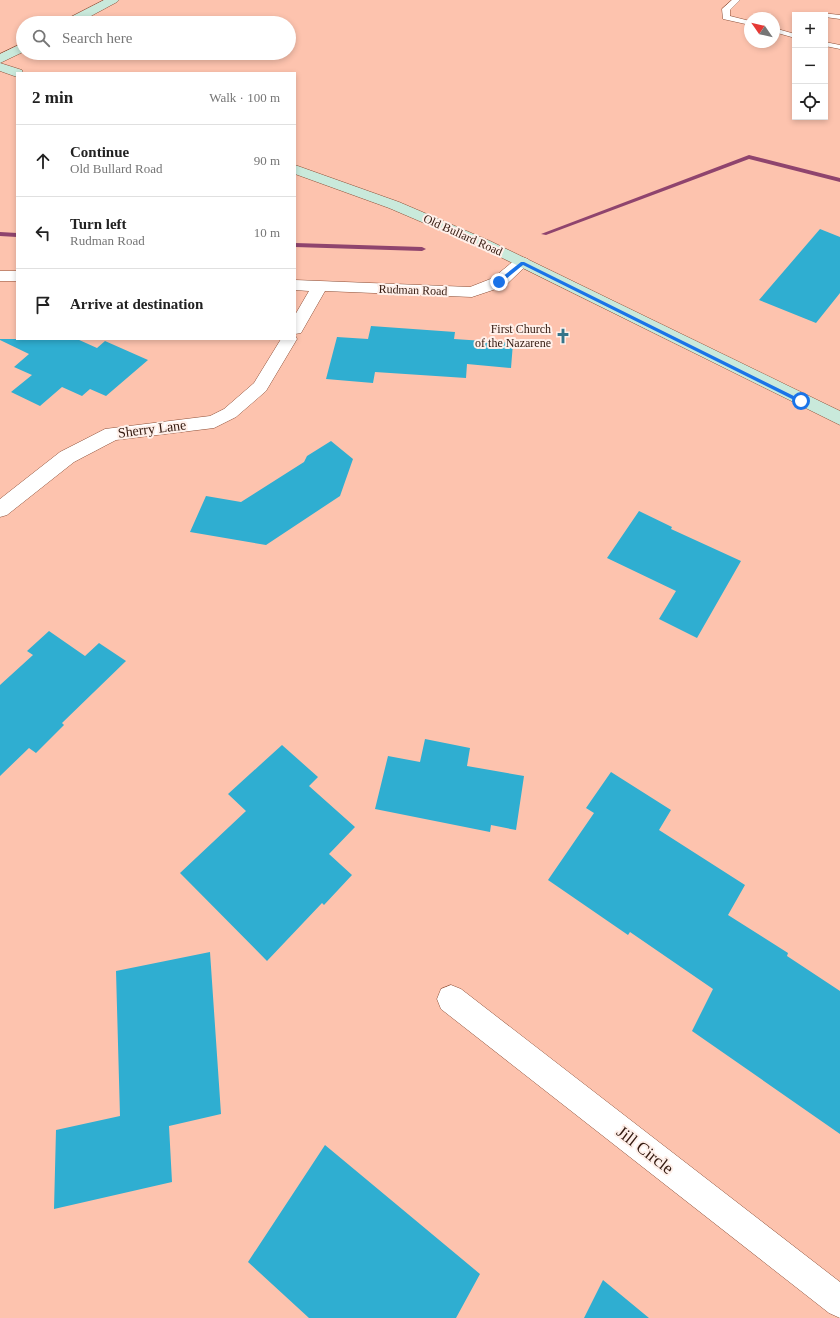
<!DOCTYPE html>
<html lang="en">
<head>
<meta charset="utf-8">
<style>
  :root { --surface:#fff; --page:#f6f6f6; --text:#222; --muted:#767676; --line:#e0e0e0 }
  body { margin:0; font-family:"Times New Roman",serif; background:var(--page); color:var(--text) }
  .controls { position:absolute; right:12px; top:12px; display:grid; overflow:hidden; border-radius:0px; box-shadow:0 2px 6px #0003 }
  .controls button { width:36px; height:36px; display:grid; place-items:center; padding:0; border:0; border-bottom:1px solid var(--line); background:var(--surface); color:var(--text); font:20px sans-serif }
  .compass { position:absolute; left:744px; top:12px; width:36px; height:36px; border-radius:50%; background:var(--surface); box-shadow:0 2px 6px #0003; rotate:304deg }
  .stop { position:absolute; width:12px; height:12px; margin:-9px; border:3px solid #1a73e8; border-radius:50%; background:#fff }
  .stop.end { background:#1a73e8; border-color:#fff; box-shadow:0 1px 4px #0008 }
  .list { margin:0; padding:0; list-style:none }
  h2 { display:flex; justify-content:space-between; align-items:center; height:52px; margin:0; padding:0 16px; font-size:17px }
  h2 small { font-size:13px; font-weight:400; color:var(--muted) }
  .list li { display:grid; grid-template-columns:26px 1fr auto; gap:12px; align-items:center; box-sizing:border-box; height:72px; padding:0 16px; border-top:1px solid var(--line) }
  .list b { display:block; font-size:15px; white-space:nowrap }
  .list p { margin:0; font-size:13px; white-space:nowrap; color:var(--muted) }
  .list em { font-size:13px; font-style:normal; color:var(--muted) }
  .icon { flex:none; width:22px; height:22px; fill:none; stroke:currentColor; stroke-width:2; stroke-linecap:round; stroke-linejoin:round }
  .map { position:relative; flex:none; width:840px; height:1318px; overflow:hidden }
  .search { position:absolute; background:var(--surface); box-shadow:0 2px 6px #0003; left:16px; top:16px; width:280px; height:44px; display:flex; align-items:center; gap:10px; box-sizing:border-box; padding:0 14px; border-radius:22px; color:var(--muted); font-size:15px }
  .panel { position:absolute; background:var(--surface); box-shadow:0 2px 6px #0003; left:16px; top:72px; width:280px; height:268px; border-radius:0px }
  .map>svg:first-child { display:block }
  .lines { fill:none; stroke-linecap:round; stroke-linejoin:round }
  .stream { fill:#8f446e; fill-rule:evenodd }
  .building { fill:#2faed1 }
  .lane-casing { stroke:#8d4f37; stroke-width:1 }
  .street-casing { stroke:#8d4f37; stroke-width:1 }
  .secondary-casing { stroke:#8d4f37; stroke-width:1 }
  .lane { fill:#fff; fill-rule:evenodd }
  .street { fill:#fff; fill-rule:evenodd }
  .secondary { fill:#c9e9db; fill-rule:evenodd }
  .route { fill:#1a73e8 }
  .labels { text-anchor:middle; dominant-baseline:central; stroke-width:4; stroke-linejoin:round; paint-order:stroke }
  .far-street-label { font-size:12px; fill:#33190f; stroke:#fff0ea }
  .far-poi-label { font-size:12px; fill:#33190f; stroke:#fff0ea; text-anchor:end }
  .street-label { font-size:14px; fill:#33190f; stroke:#fff0ea }
  .near-street-label { font-size:17px; fill:#33190f; stroke:#fff0ea }
</style>
</head>
<body>
<div class="map">
<svg width="840" height="1318" viewBox="0 0 840 1318">
  <rect width="100%" height="100%" fill="#fdc3ae"/>
  <g class="lines">
    <path class="stream" d="M749 155 840 178V182L749 159 546 235 541 234Z
      M0 232 17 233V237L0 236Z
      M295 243 422 247 426 249 422 251 295 247Z"/>
  </g>
  <path class="building" d="M820 229 840 237V293L816 323 759 300Z
    M371 326 455 332 454 339 513 343 511 368 467 364 466 378 375 372 373 383 326 379 337 337 368 339Z
    M0 339H77L97 348 105 341 148 360 106 396 90 389 82 396 62 387 40 406 11 392 32 375 14 367 29 354 0 340Z
    M331 441 353 459 340 496 266 545 190 532 206 496 241 502 304 462 307 456Z
    M639 511 672 527 671 529 741 561 697 638 659 619 676 591 607 558Z
    M49 631 85 656 99 643 126 661 62 723 64 725 36 753 29 748 0 776V685L33 655 27 651Z
    M425 739 470 748 467 766 524 776 516 830 491 825 490 832 375 809 388 756 420 762Z
    M282 745 318 777 309 786 355 827 329 854 352 875 324 905 322 903 267 961 180 873 246 811 228 794Z
    M611 772 671 810 659 830 745 885 728 915 788 953 787 956 840 991V1134L692 1031 713 989 630 932 628 935 548 880 594 813 586 808Z
    M210 952 221 1114 169 1126 172 1182 54 1209 56 1130 120 1116 116 971Z
    M325 1145 480 1274 456 1318H309L248 1262Z
    M603 1280 649 1318H584Z"/>
  <g class="lines">
    <g class="lane-casing">
      <path id="lane" d="M732 0H740L730 10V16L750 21V25L723 19 722 9Z
        M822 13 840 15V19L825 17V15H821Z
        M774 28 795 34V38L774 32Z
        M825 42 840 45V49L825 46Z"/>
    </g>
    <g class="street-casing">
      <path id="street" d="M522 257 528 259 530 262 505 286 472 297 325 291 301 333 295 334V315L309 291 295 290V280L470 287 493 278 516 259Z
        M0 271H17V281H0Z
        M295 335 297 339 266 391 236 417 214 428 116 440 74 462 7 515 0 517V499L60 452 105 429 210 416 224 409 254 383 281 339H295Z
        M451 985 461 989 840 1282V1318L829 1313 441 1009 437 999 441 989Z"/>
    </g>
    <g class="secondary-casing">
      <path id="secondary" d="M104 0H119L117 2 78 23H63L65 20Z
        M23 43V52L0 63V54Z
        M0 63 22 70 23 73H17V77L0 71Z
        M295 165 399 202 490 241 840 411V425L480 247 389 208 295 174Z"/>
    </g>
    <use href="#lane" class="lane"/>
    <use href="#street" class="street"/>
    <use href="#secondary" class="secondary"/>
  </g>
  <path class="route" d="M521 262H524L804 401 800 403 523 265 501 283H497V281Z"/>
  <defs>
    <g id="church-bare" transform="scale(1.2)"><path d="M-1.2-6h2.4v3.5h3.3v2.4h-3.3V6h-2.4V-.1h-3.3v-2.4h3.3Z" fill="#36758a" stroke="#fff0ea" stroke-width="2.5" paint-order="stroke"/></g>
  </defs>
  <g fill-rule="evenodd">
    <use href="#church-bare" x="563" y="336"/>
  </g>
  <g class="labels">
    <g class="far-street-label">
      <text transform="translate(463 235) rotate(24)">Old Bullard Road</text>
      <text transform="translate(413 290) rotate(2)">Rudman Road</text>
    </g>
    <g class="far-poi-label">
      <text x="551" y="329">First Church<tspan x="551" dy="14">of the Nazarene</tspan></text>
    </g>
    <g class="street-label">
      <text transform="translate(152 429) rotate(-7)">Sherry Lane</text>
    </g>
    <g class="near-street-label">
      <text transform="translate(645 1150) rotate(38)">Jill Circle</text>
    </g>
  </g>
</svg>
<div class="controls">
<button>+</button>
<button>−</button>
<button><svg class="icon" aria-label="locate" viewBox="0 0 24 24"><circle cx="12" cy="12" r="6"/><path d="M12 2v4M12 18v4M2 12h4M18 12h4"/></svg></button>
</div>
<svg class="compass" viewBox="-18 -18 36 36"><path d="M0-13l5 13h-10z" fill="#e53935"/><path d="M0 13l5-13h-10z" fill="#767676"/></svg>
<div class="stop" style="left:801px;top:401px"></div>
<div class="stop end" style="left:499px;top:282px"></div>
<div class="search"><svg class="icon" aria-label="search" viewBox="0 0 24 24"><circle cx="10" cy="10" r="6"/><path d="M15 15l6 6"/></svg>Search here</div>
<section class="panel">
<h2>2 min<small>Walk · 100 m</small></h2>
<ul class="list">
<li><svg class="icon" aria-label="ahead" viewBox="0 0 24 24"><path d="M12 20V5M6 11l6-6 6 6"/></svg><div><b>Continue</b><p>Old Bullard Road</p></div><em>90 m</em></li>
<li><svg class="icon" aria-label="left" viewBox="0 0 24 24"><path d="M17 20v-9H6M10 6l-5 5 5 5"/></svg><div><b>Turn left</b><p>Rudman Road</p></div><em>10 m</em></li>
<li><svg class="icon" aria-label="arrive" viewBox="0 0 24 24"><path d="M6 21V4h12l-3 4 3 4H6"/></svg><div><b>Arrive at destination</b></div></li>
</ul>
</section>
</div>
</body>
</html>
